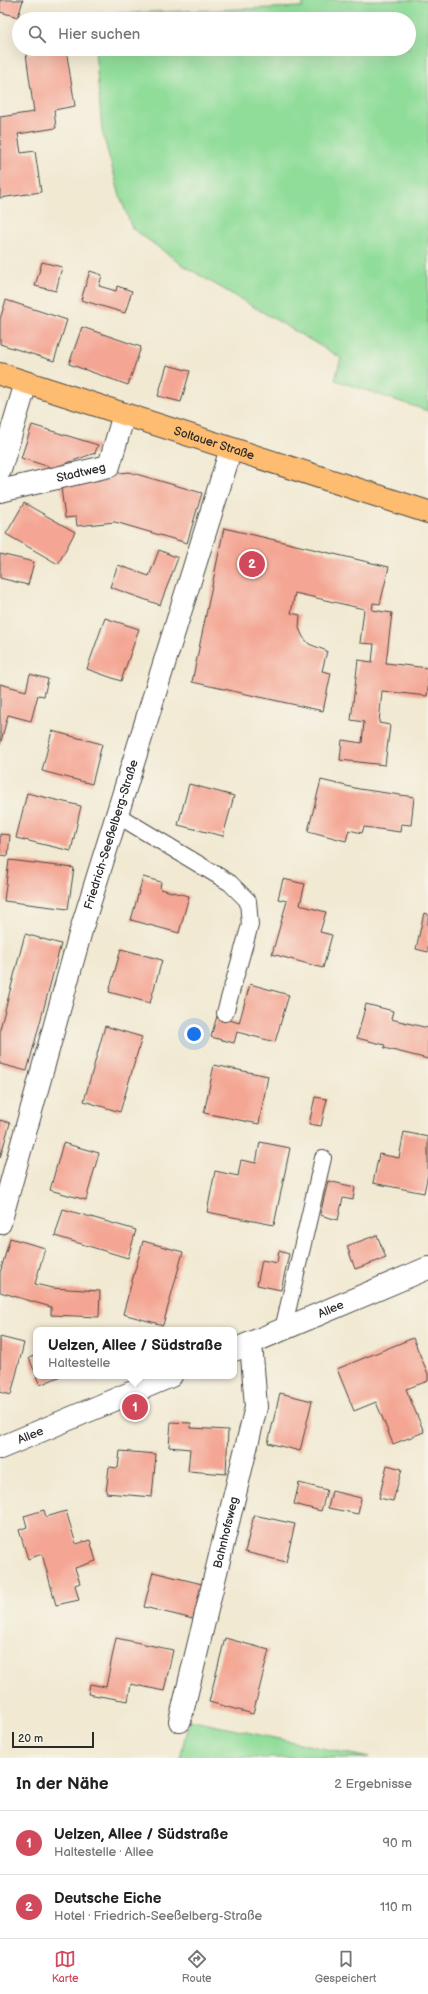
<!DOCTYPE html>
<html lang="de">
<head>
<meta charset="utf-8">
<style>
  :root { --surface:#fff; --page:#f2f2f2; --text:#222; --muted:#767676; --line:#e0e0e0; --accent:#d1495b }
  body { margin:0; font-family:"Balsamiq Sans",sans-serif; background:var(--page); color:var(--text) }
  .scale { position:absolute; left:12px; bottom:10px; width:82px; box-sizing:border-box; padding-left:4px; border:2px solid #2b2b2b; border-top:0; font-size:11px; line-height:14px; white-space:nowrap; color:#2b2b2b; -webkit-text-stroke:3px #f7f3e8; paint-order:stroke }
  .you { position:absolute; left:194px; top:1034px; width:14px; height:14px; margin:-10px; border:3px solid #fff; border-radius:50%; background:#1a73e8; box-shadow:0 0 0 6px #1a73e833 }
  .badge { display:grid; place-items:center; width:26px; height:26px; border-radius:50%; background:var(--accent); color:#fff; font-size:13px; font-weight:700 }
  .pin { position:absolute; translate:-50% -50%; border:2px solid #fff; box-shadow:0 1px 4px #0006 }
  .popup { position:absolute; left:33px; top:1327px; width:204px; height:52px; box-sizing:border-box; display:grid; place-content:center; border-radius:8px; background:var(--surface); filter:drop-shadow(0 1px 3px #0005); font-size:13px; white-space:nowrap; color:var(--muted) }
  .popup b { font-size:15px; color:var(--text) }
  .popup::after { content:''; position:absolute; left:50%; top:100%; margin-left:-8px; border:8px solid transparent; border-top-color:var(--surface) }
  .list { margin:0; padding:0; list-style:none }
  h2 { display:flex; justify-content:space-between; align-items:center; height:52px; margin:0; padding:0 16px; font-size:17px }
  h2 small { font-size:13px; font-weight:400; color:var(--muted) }
  .list li { display:grid; grid-template-columns:26px 1fr auto; gap:12px; align-items:center; box-sizing:border-box; height:64px; padding:0 16px; border-top:1px solid var(--line) }
  .list b { display:block; font-size:15px; white-space:nowrap }
  .list p { margin:0; font-size:13px; white-space:nowrap; color:var(--muted) }
  .list em { font-size:13px; font-style:normal; color:var(--muted) }
  .icon { flex:none; width:22px; height:22px; fill:none; stroke:currentColor; stroke-width:2; stroke-linecap:round; stroke-linejoin:round }
  .map { position:relative; flex:none; width:428px; height:1758px; overflow:hidden }
  .search { position:absolute; background:var(--surface); box-shadow:0 4px 16px #0002; left:12px; right:12px; top:12px; height:44px; display:flex; align-items:center; gap:10px; box-sizing:border-box; padding:0 14px; border-radius:22px; color:var(--muted); font-size:15px }
  .sheet { height:180px; background:var(--surface) }
  nav { display:flex; justify-content:space-around; align-items:center; box-sizing:border-box; height:56px; border-top:1px solid var(--line); background:var(--surface); font-size:11px; color:var(--muted) }
  nav a { display:grid; justify-items:center; gap:2px }
  nav .on { color:var(--accent) }
  .map>svg:first-child { display:block }
  .green { fill:#90dd9a; stroke:#5e8462 }
  .building { fill:#f4a593 }
  .lines { fill:none; stroke-linecap:round; stroke-linejoin:round }
  .service-casing { stroke:#494844; stroke-width:18 }
  .minor-casing { stroke:#494844; stroke-width:24 }
  .primary-casing { stroke:#494844; stroke-width:24 }
  .service { stroke:#fff; stroke-width:16 }
  .minor { stroke:#fff; stroke-width:22 }
  .primary { stroke:#febc70; stroke-width:22 }
  .labels { text-anchor:middle; dominant-baseline:central; stroke-width:3; stroke-linejoin:round; paint-order:stroke }
  .street-label { font-size:12px; fill:#2b2b2b; stroke:#f7f3e8 }
</style>
</head>
<body>
<div class="map">
<svg width="428" height="1758" viewBox="0 0 428 1758">
  <rect width="100%" height="100%" fill="#f7f3e8"/>
  <filter id="ink" filterUnits="userSpaceOnUse"><feTurbulence type="fractalNoise" baseFrequency=".025" numOctaves="2"/><feDisplacementMap in="SourceGraphic" scale="8" xChannelSelector="R" yChannelSelector="G"/><feConvolveMatrix kernelMatrix="1 2 1 2 8 2 1 2 1" color-interpolation-filters="sRGB"/></filter>
  <filter id="wash" filterUnits="userSpaceOnUse"><feTurbulence type="fractalNoise" baseFrequency=".012" numOctaves="4" result="noise"/><feDisplacementMap in="SourceGraphic" scale="16" xChannelSelector="R" yChannelSelector="G"/><feGaussianBlur stdDeviation="0.9" result="paint"/><feColorMatrix in="noise" values="0 0 0 0 0 0 0 0 0 0 0 0 0 0 0 0 0 1.4 0 .05"/><feComposite in="paint" operator="in"/></filter>
  <g filter="url(#wash)">
    <rect width="100%" height="100%" fill="#f1e9d2"/>
    <path class="green" d="M304 0H428V411L335 380 341 358 184 266 132 228 120 196 102 131 95 49H409V19H92V14L302 7Z
      M189 1720 369 1758H180Z"/>
    <g id="blocks">
      <path class="building" d="M0 0H23L18 17 0 12Z
        M57 49H66L75 106 54 110 56 128 18 134 21 153 35 151 41 192 0 198V117L34 112 26 54Z
        M42 262 62 267 56 291 35 286Z
        M90 271 102 275 99 286 116 291 117 286 132 291 125 313 81 300Z
        M6 300 67 320 54 361 0 344V319Z
        M82 327 141 347 128 385 69 364Z
        M167 365 190 371 181 402 158 396Z
        M32 425 98 445 95 453 53 468 21 458Z
        M129 472 202 493 187 543 115 522 77 526 76 517 65 518 60 480Z
        M24 503 75 532 58 564 6 534Z
        M224 528 389 567 380 604 373 603 372 610 392 613 386 663 428 668V689L427 696 382 691 379 723 390 725 385 765 340 760 342 740 362 743 364 722 351 720 358 660 372 662 374 644 360 643 364 609 295 593 291 613 300 615 299 628 303 637 309 644 327 651 322 671 331 673 323 711 192 682Z
        M159 550 178 558 160 605 110 587 118 565 149 576Z
        M0 554 34 562 28 585 0 578Z
        M105 618 139 629 121 681 87 669Z
        M30 674 48 679 44 696 38 695 31 721 8 715 0 745V684L26 691Z
        M52 731 102 744 92 784 42 771Z
        M321 780 359 789 414 797 411 825 401 824 400 832 364 827 362 833 349 830 346 841 308 831Z
        M189 784 234 796 223 836 178 825Z
        M27 793 81 806 71 851 16 838Z
        M0 834 10 835 8 856 0 855Z
        M9 860 74 868 68 909 4 901Z
        M143 877 161 882 160 889 189 896 179 933 131 920Z
        M283 879 305 884 300 905 326 912 320 932 332 935 323 968 272 954 287 901 278 899Z
        M424 913 428 914V952L416 949Z
        M25 934 61 944 27 1071 0 1064V1029Z
        M121 949 162 960 150 1003 109 992Z
        M250 984 289 995 275 1042 237 1032 234 1043 211 1037 217 1016 239 1023Z
        M366 1004 393 1011 391 1019 428 1028V1059L384 1048 385 1045 357 1038Z
        M105 1026 142 1037 120 1112 84 1101Z
        M214 1065 268 1076 259 1124 204 1113Z
        M315 1097 327 1099 321 1126 309 1124Z
        M0 1120 10 1123 0 1158Z
        M404 1132 428 1137V1174L424 1193 373 1183 379 1154 399 1158Z
        M260 1142 290 1148 274 1225 207 1212 215 1171 238 1176 241 1160 256 1163Z
        M63 1143 99 1153 86 1200 50 1190Z
        M328 1181 355 1187 353 1200 343 1198 338 1220 320 1215Z
        M63 1209 136 1230 128 1258 55 1236Z
        M377 1235 386 1258 355 1269 347 1246Z
        M10 1238 45 1248 35 1284 52 1288 100 1291 99 1317 51 1315V1307L0 1292V1273Z
        M143 1241 183 1252 163 1325 123 1314Z
        M279 1251 289 1254 281 1290 257 1285 262 1260 277 1263Z
        M0 1337 24 1343 11 1395 0 1392Z
        M413 1338 428 1374V1381L406 1389 424 1432 393 1444 376 1402 354 1411 337 1369Z
        M36 1355V1375L29 1358Z
        M36 1376H61L40 1385Z
        M280 1393 312 1401 300 1451 268 1443Z
        M171 1422 191 1423V1428L228 1430 226 1474 188 1471 190 1449 169 1447Z
        M120 1451 156 1454 152 1497 106 1493 109 1467 118 1468Z
        M387 1465 402 1469 393 1501 379 1498Z
        M299 1483 327 1490 321 1511 294 1504Z
        M332 1491 361 1498 358 1514 328 1508Z
        M44 1510 46 1517 66 1511 76 1544 90 1540 96 1561 75 1568 80 1583 75 1585 79 1600 56 1605 42 1554 28 1559 19 1530 27 1527 24 1516Z
        M254 1515 295 1524 286 1562 245 1552Z
        M153 1572 202 1584 193 1619 144 1607Z
        M116 1638 173 1650 164 1691 131 1684 128 1701 88 1694 90 1684 106 1687Z
        M225 1638 269 1650 253 1714 209 1702Z"/>
    </g>
  </g>
  <g filter="url(#ink)">
    <use href="#blocks" fill-opacity="0" stroke="#494844" stroke-width="1"/>
    <g class="lines">
      <g class="service-casing">
        <path id="service" d="M117 815 230 883 248 901 250 925 225 1013
          M283 1329 323 1158"/>
      </g>
      <g class="minor-casing">
        <g id="minor">
          <path d="M0 470 26 383"/>
          <path id="s1" d="M0 491 109 466 124 414"/>
          <path id="s2" d="M0 1223 82 927 231 449"/>
          <path id="s3" d="M234 1350 428 1268"/>
          <path id="s4" d="M0 1448 171 1376"/>
          <path id="s5" d="M180 1721 256 1407 251 1343"/>
        </g>
      </g>
      <g class="primary-casing">
        <g id="primary">
          <path id="s6" d="M0 374 428 512"/>
        </g>
      </g>
      <use href="#service" class="service"/>
      <use href="#minor" class="minor"/>
      <use href="#primary" class="primary"/>
    </g>
  </g>
  <g class="labels">
    <g class="street-label">
      <text stroke="none"><textPath href="#s6" startOffset="225">Soltauer Straße</textPath></text>
      <text stroke="none"><textPath href="#s1" startOffset="83">Stadtweg</textPath></text>
      <text stroke="none"><textPath href="#s2" startOffset="404">Friedrich-Seeßelberg-Straße</textPath></text>
      <text stroke="none"><textPath href="#s3" startOffset="105">Allee</textPath></text>
      <text stroke="none"><textPath href="#s4" startOffset="33">Allee</textPath></text>
      <text stroke="none"><textPath href="#s5" startOffset="194">Bahnhofsweg</textPath></text>
    </g>
  </g>
</svg>
<div class="scale">20 m</div>
<div class="you"></div>
<div class="pin badge" style="left:135px;top:1407px">1</div>
<div class="popup"><b>Uelzen, Allee / Südstraße</b>Haltestelle</div>
<div class="pin badge" style="left:252px;top:564px">2</div>
<div class="search"><svg class="icon" aria-label="search" viewBox="0 0 24 24"><circle cx="10" cy="10" r="6"/><path d="M15 15l6 6"/></svg>Hier suchen</div>
</div>
<section class="sheet">
<h2>In der Nähe<small>2 Ergebnisse</small></h2>
<ul class="list">
<li><span class="badge">1</span><div><b>Uelzen, Allee / Südstraße</b><p>Haltestelle · Allee</p></div><em>90 m</em></li>
<li><span class="badge">2</span><div><b>Deutsche Eiche</b><p>Hotel · Friedrich-Seeßelberg-Straße</p></div><em>110 m</em></li>
</ul>
</section>
<nav>
<a class="on"><svg class="icon" aria-label="map" viewBox="0 0 24 24"><path d="M3 6l6-2 6 2 6-2v14l-6 2-6-2-6 2zM9 4v14M15 6v14"/></svg>Karte</a>
<a><svg class="icon" aria-label="directions" viewBox="0 0 24 24"><path d="M12 3l9 9-9 9-9-9zM9 14v-3h6M13 9l2 2-2 2"/></svg>Route</a>
<a><svg class="icon" aria-label="saved" viewBox="0 0 24 24"><path d="M7 4h10v16l-5-4-5 4z"/></svg>Gespeichert</a>
</nav>
</body>
</html>
